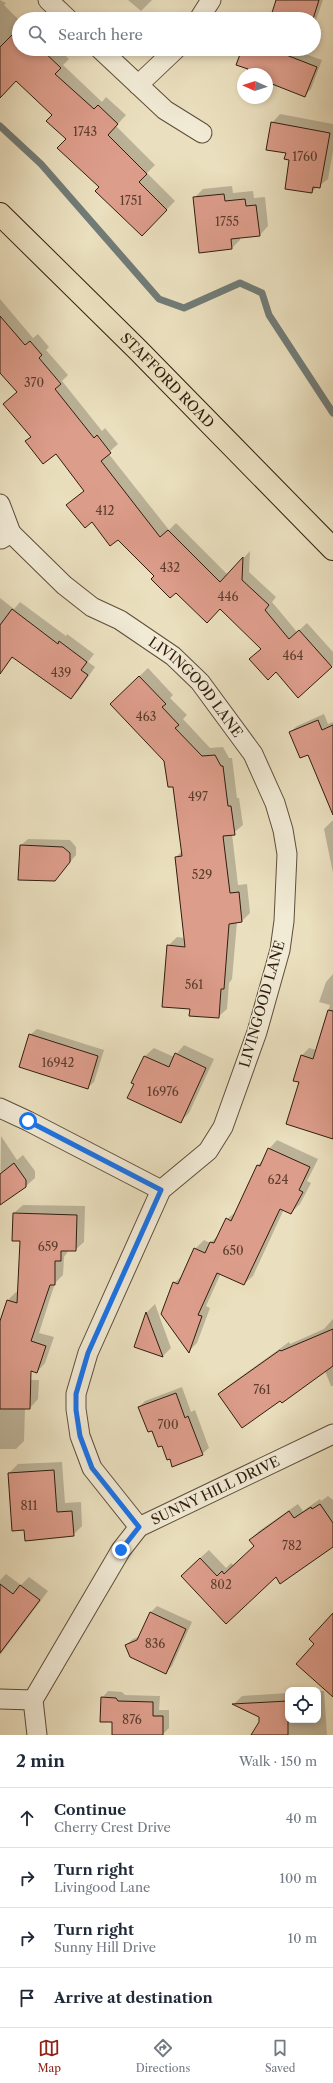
<!DOCTYPE html>
<html lang="en">
<head>
<meta charset="utf-8">
<style>
  :root { --surface:#fff; --page:#f6f6f7; --text:#1f2937; --muted:#747a83; --line:#e0e1e3; --accent:#8f2418 }
  body { margin:0; font-family:"Libre Caslon Text",serif; background:var(--page); color:var(--text) }
  .controls { position:absolute; right:12px; bottom:12px; display:grid; overflow:hidden; border-radius:8px; box-shadow:0 2px 6px #0003 }
  .controls button { width:36px; height:36px; display:grid; place-items:center; padding:0; border:0; border-bottom:1px solid var(--line); background:var(--surface); color:var(--text); font:20px sans-serif }
  .compass { position:absolute; left:237px; top:68px; width:36px; height:36px; border-radius:50%; background:var(--surface); box-shadow:0 2px 6px #0003; rotate:273deg }
  .stop { position:absolute; width:12px; height:12px; margin:-9px; border:3px solid #1a73e8; border-radius:50%; background:#fff }
  .stop.end { background:#1a73e8; border-color:#fff; box-shadow:0 1px 4px #0008 }
  .list { margin:0; padding:0; list-style:none }
  h2 { display:flex; justify-content:space-between; align-items:center; height:52px; margin:0; padding:0 16px; font-size:17px }
  h2 small { font-size:13px; font-weight:400; color:var(--muted) }
  .list li { display:grid; grid-template-columns:26px 1fr auto; gap:12px; align-items:center; box-sizing:border-box; height:60px; padding:0 16px; border-top:1px solid var(--line) }
  .list b { display:block; font-size:15px; white-space:nowrap }
  .list p { margin:0; font-size:13px; white-space:nowrap; color:var(--muted) }
  .list em { font-size:13px; font-style:normal; color:var(--muted) }
  .icon { flex:none; width:22px; height:22px; fill:none; stroke:currentColor; stroke-width:2; stroke-linecap:round; stroke-linejoin:round }
  .map { position:relative; flex:none; width:333px; height:1735px; overflow:hidden }
  .search { position:absolute; background:var(--surface); box-shadow:0 2px 6px #0003; left:12px; right:12px; top:12px; height:44px; display:flex; align-items:center; gap:10px; box-sizing:border-box; padding:0 14px; border-radius:22px; color:var(--muted); font-size:15px }
  .sheet { height:292px; background:var(--surface) }
  nav { display:flex; justify-content:space-around; align-items:center; box-sizing:border-box; height:56px; border-top:1px solid var(--line); background:var(--surface); font-size:11px; color:var(--muted) }
  nav a { display:grid; justify-items:center; gap:2px }
  nav .on { color:var(--accent) }
  .map>svg:first-child { display:block }
  .shadow { fill:#0003 }
  .lines { fill:none; stroke-linecap:round; stroke-linejoin:round }
  .stream { stroke:#717b77; stroke-width:7 }
  .building { fill:#dd9d8b; stroke:#301d0f }
  .minor-casing { stroke:#5e4e3b; stroke-width:21 }
  .primary-casing { stroke:#301d0f; stroke-width:24 }
  .minor { stroke:#f1ead5; stroke-width:19 }
  .primary { stroke:#eadfbe; stroke-width:22 }
  .route { stroke:#1a73e8; stroke-width:5 }
  .labels { text-anchor:middle; dominant-baseline:central; stroke-width:3; stroke-linejoin:round; paint-order:stroke }
  .number-label { font-size:12px; fill:#5b3d2e }
  .street-label { font-size:14px; fill:#301d0f; stroke:#f1ead5 }
</style>
</head>
<body>
<div class="map">
<svg width="333" height="1735" viewBox="0 0 333 1735">
  <rect width="100%" height="100%" fill="#eadfbe"/>
  <filter id="stains"><feTurbulence type="fractalNoise" baseFrequency=".005" numOctaves="4"/><feColorMatrix values="0 0 0 0 .2 0 0 0 0 .09 0 0 0 0 .02 0 0 0 .5 -.17"/></filter>
  <radialGradient id="worn" r=".72"><stop offset=".6" stop-color="#630" stop-opacity="0"/><stop offset="1" stop-color="#630" stop-opacity=".3"/></radialGradient>
  <path class="shadow" d="M0 0 6 3 4 5 19 20V49H58L69 59 63 65 102 102 106 97 126 115 116 126 155 165 147 173 175 201 142 235 100 187 53 115 16 79 0 89Z
    M128 0H152L141 11Z
    M277 0H323L314 26V19H271Z
    M243 49H307L305 54 322 60 311 89 305 95 267 81V74H249L250 69Z
    M280 114 333 124V151L328 179 311 192 290 160 272 123Z
    M232 186 233 193 253 191 254 198 265 197 268 226 260 235 240 237V240L232 248 194 198 203 189Z
    M0 299 33 338 38 334 49 347 46 350 68 375 62 381 102 431 105 428 118 444 108 453 169 530 176 523 228 575 250 551 249 572 276 597 272 602 297 632 307 623 333 652V665L298 696 276 671 250 659 262 648 220 608 176 591 155 576 118 539 67 505 85 490 56 453 26 441 32 436 18 392 0 371Z
    M0 598 14 609 20 602 66 636 67 634 94 654 88 662 95 667 79 690 71 698 14 656 2 669 0 668Z
    M148 668 173 695 170 698 187 715 183 719 210 748 223 747 229 758H232L237 798H239L243 825 232 834 238 885 247 884 250 913 242 921 237 922 232 979 229 983 227 1009 218 1017 191 1008 168 946 177 937 185 938 176 857 183 850 174 785 165 761 120 695Z
    M324 714 328 724 333 722V783L290 732 297 726Z
    M332 821H333V873L324 829Z
    M28 839 70 840 76 847V855L55 880 21 845Z
    M333 974V1138L300 1082 301 1056 309 1048 317 1050 330 1005 319 1002 326 982Z
    M37 1029 104 1050 94 1082 87 1088 30 1035Z
    M184 1045 214 1059 189 1113 180 1122 133 1082 145 1056 154 1048 174 1057Z
    M1 1136 17 1160 23 1155 35 1171V1178L26 1186 0 1204Z
    M277 1140 318 1159 307 1181 311 1183 300 1204 291 1213 284 1209 253 1276 244 1284 221 1273 206 1306 210 1308 197 1343 189 1351 174 1283 183 1275 195 1249 204 1240 210 1243 220 1234 227 1219 237 1211 258 1165 264 1159 269 1149Z
    M23 1205 85 1206 84 1242 75 1250H69L64 1257 63 1275 55 1283 39 1333 54 1337 45 1363 37 1372 0 1360V1324L8 1300 16 1292H19L21 1240 14 1213Z
    M155 1304 171 1348 163 1356 135 1346 147 1312Z
    M333 1319V1386H331L325 1371 219 1394 228 1386 289 1342 290 1344 324 1329Z
    M0 1380H39L38 1399 30 1408H25L24 1441 16 1449H0Z
    M182 1387 191 1412 195 1410 209 1448 202 1454 170 1458 139 1407 145 1401Z
    M62 1462 65 1503 81 1502 82 1526 73 1535 25 1529 9 1473 18 1464Z
    M328 1496 333 1500V1545L276 1576 226 1623 190 1567 209 1550 226 1568 231 1563 234 1566 255 1546 250 1540 259 1531 298 1504 303 1511 320 1499 321 1501Z
    M6 1574 21 1585 29 1577 48 1591 0 1655V1580Z
    M157 1606 192 1622 172 1666 166 1672 126 1645 133 1639 140 1636 151 1612Z
    M108 1691 122 1692 125 1695 160 1696 159 1710H169V1728L162 1735H113V1721L102 1698Z
    M318 1691H324L327 1735H253L260 1722V1716L234 1704 242 1696 288 1693V1720H318Z"/>
  <g class="lines">
    <path class="stream" d="M0 126 41 164 159 299 184 308 240 283 262 293 269 315 333 413"/>
  </g>
  <path class="building" d="M276 0H319L313 19H270Z
    M19 28V49H41L61 68 55 74 94 109 98 105 118 124 108 135 147 174 139 182 167 210 142 236 95 191 99 187 57 148 66 139 46 121 52 115 16 81 0 98V47Z
    M242 49H271L317 67 305 97 267 82V74H246L248 69 236 65Z
    M271 122 330 133 320 188 313 187 312 193 285 189 289 160 284 159 286 153 266 150Z
    M224 194 225 201 245 199 246 206 256 205 260 236 231 239 232 249 199 253 193 197Z
    M0 316 25 345 30 341 42 355 39 358 61 384 55 389 94 438 97 435 111 453 101 461 160 537 168 530 220 582 243 557 242 580 269 605 265 610 289 639 299 630 332 667 298 698 276 672 268 680 249 659 261 649 220 609 207 623 176 593 170 598 151 579 154 576 118 540 110 546 92 522 85 528 66 505 84 491 56 454 43 464 25 441 31 437 3 404 17 392 0 373Z
    M12 609 58 644 59 641 87 662 81 670 88 675 71 699 12 657 0 674V625Z
    M139 676 166 704 162 707 179 725 175 728 202 756 215 755 221 766H223L228 806H231L235 835 223 836 230 893 239 892 242 922 229 924 224 989H221L219 1018 189 1016 190 1009 162 1007 167 945 185 947 175 857 182 856 173 787H168L164 761 110 704Z
    M318 720 322 730 333 725V815L308 755 300 758 289 732Z
    M20 845 63 847 70 853V862L55 881 18 880Z
    M328 1010 333 1011V1139L286 1124 299 1082 293 1081 301 1055 313 1059Z
    M29 1034 98 1056 88 1089 19 1067Z
    M175 1053 206 1068 181 1123 127 1098 134 1084 131 1083 144 1056 169 1067Z
    M268 1148 310 1167 299 1190 303 1192 291 1214 280 1209 244 1285 217 1273 198 1315 202 1316 189 1353 161 1314 173 1282 178 1284 194 1248 205 1253 210 1242 214 1243 226 1218 231 1221 257 1165 260 1166Z
    M14 1163 26 1180V1187L0 1205V1174Z
    M13 1213 77 1215 76 1251H61V1261H55V1285H50L31 1341 46 1346 37 1373 31 1371 30 1409H0V1321L7 1300 17 1303 20 1241H12Z
    M146 1312 163 1357 134 1347Z
    M333 1329V1366L282 1403 280 1401 242 1428 218 1394 280 1350 281 1351Z
    M176 1393 185 1418 188 1416 203 1455 172 1467 170 1459 167 1460 162 1446 158 1447 152 1431 148 1432 138 1407Z
    M54 1470 57 1512 72 1511 74 1536 25 1541 24 1530 12 1531 8 1473Z
    M320 1504 333 1523V1547L280 1584 276 1577 226 1624 181 1576 200 1558 217 1576 222 1571 224 1574 254 1546 249 1540 289 1511 294 1518 311 1507 312 1509Z
    M0 1584 13 1594 20 1585 40 1600 0 1653Z
    M150 1612 186 1629 166 1674 130 1657 125 1645 137 1640Z
    M333 1613V1697L296 1664 314 1644 309 1639Z
    M101 1697 116 1698 118 1701 153 1702V1716H163V1735H112V1722H100Z
    M288 1701V1735H251L259 1722V1717L232 1704Z"/>
  <g class="lines">
    <g class="minor-casing">
      <g id="minor">
        <path d="M48 0 68 19"/>
        <path d="M199 19 211 0"/>
        <path d="M100 49 165 110 202 133"/>
        <path d="M138 85 176 49"/>
        <path d="M0 504 11 533 1 539"/>
        <path id="s1" d="M11 533 64 585 92 607 120 620 173 656 200 682 253 754 275 803 283 830 287 854 284 921 280 950 257 1032 223 1127 208 1151 161 1190 88 1353 76 1394V1409L80 1436 92 1468 139 1527"/>
        <path d="M0 1108 28 1121 161 1190"/>
        <path d="M0 1699 33 1700"/>
        <path id="s2" d="M37 1735 33 1700 121 1550 139 1527 333 1434"/>
      </g>
    </g>
    <g class="primary-casing">
      <g id="primary">
        <path id="s3" d="M0 214 138 350 333 549"/>
      </g>
    </g>
    <use href="#minor" class="minor"/>
    <use href="#primary" class="primary"/>
  </g>
  <g class="lines">
    <path class="route" d="M28 1121 161 1190 88 1353 76 1394V1410L80 1436 92 1468 139 1527 121 1550"/>
  </g>
  <g class="labels">
    <g class="number-label">
      <text x="85" y="131">1743</text>
      <text x="305" y="156">1760</text>
      <text x="131" y="200">1751</text>
      <text x="227" y="221">1755</text>
      <text x="34" y="382">370</text>
      <text x="105" y="510">412</text>
      <text x="170" y="567">432</text>
      <text x="228" y="596">446</text>
      <text x="293" y="655">464</text>
      <text x="61" y="672">439</text>
      <text x="146" y="716">463</text>
      <text x="198" y="796">497</text>
      <text x="202" y="874">529</text>
      <text x="194" y="984">561</text>
      <text x="58" y="1062">16942</text>
      <text x="163" y="1091">16976</text>
      <text x="278" y="1179">624</text>
      <text x="48" y="1246">659</text>
      <text x="233" y="1250">650</text>
      <text x="262" y="1389">761</text>
      <text x="168" y="1424">700</text>
      <text x="29" y="1505">811</text>
      <text x="292" y="1545">782</text>
      <text x="221" y="1584">802</text>
      <text x="155" y="1643">836</text>
      <text x="132" y="1719">876</text>
    </g>
    <g class="street-label">
      <text stroke="none"><textPath href="#s3" startOffset="236">STAFFORD ROAD</textPath></text>
      <text stroke="none"><textPath href="#s1" startOffset="243">LIVINGOOD LANE</textPath></text>
      <text transform="translate(262 1004) rotate(-74)">LIVINGOOD LANE</text>
      <text stroke="none"><textPath href="#s2" startOffset="323">SUNNY HILL DRIVE</textPath></text>
    </g>
  </g>
  <rect width="100%" height="100%" filter="url(#stains)"/>
  <rect width="100%" height="100%" fill="url(#worn)"/>
</svg>
<div class="controls">
<button><svg class="icon" aria-label="locate" viewBox="0 0 24 24"><circle cx="12" cy="12" r="6"/><path d="M12 2v4M12 18v4M2 12h4M18 12h4"/></svg></button>
</div>
<svg class="compass" viewBox="-18 -18 36 36"><path d="M0-13l5 13h-10z" fill="#e53935"/><path d="M0 13l5-13h-10z" fill="#747a83"/></svg>
<div class="stop" style="left:28px;top:1121px"></div>
<div class="stop end" style="left:121px;top:1550px"></div>
<div class="search"><svg class="icon" aria-label="search" viewBox="0 0 24 24"><circle cx="10" cy="10" r="6"/><path d="M15 15l6 6"/></svg>Search here</div>
</div>
<section class="sheet">
<h2>2 min<small>Walk · 150 m</small></h2>
<ul class="list">
<li><svg class="icon" aria-label="ahead" viewBox="0 0 24 24"><path d="M12 20V5M6 11l6-6 6 6"/></svg><div><b>Continue</b><p>Cherry Crest Drive</p></div><em>40 m</em></li>
<li><svg class="icon" aria-label="right" viewBox="0 0 24 24"><path d="M7 20v-9h11M14 6l5 5-5 5"/></svg><div><b>Turn right</b><p>Livingood Lane</p></div><em>100 m</em></li>
<li><svg class="icon" aria-label="right" viewBox="0 0 24 24"><path d="M7 20v-9h11M14 6l5 5-5 5"/></svg><div><b>Turn right</b><p>Sunny Hill Drive</p></div><em>10 m</em></li>
<li><svg class="icon" aria-label="arrive" viewBox="0 0 24 24"><path d="M6 21V4h12l-3 4 3 4H6"/></svg><div><b>Arrive at destination</b></div></li>
</ul>
</section>
<nav>
<a class="on"><svg class="icon" aria-label="map" viewBox="0 0 24 24"><path d="M3 6l6-2 6 2 6-2v14l-6 2-6-2-6 2zM9 4v14M15 6v14"/></svg>Map</a>
<a><svg class="icon" aria-label="directions" viewBox="0 0 24 24"><path d="M12 3l9 9-9 9-9-9zM9 14v-3h6M13 9l2 2-2 2"/></svg>Directions</a>
<a><svg class="icon" aria-label="saved" viewBox="0 0 24 24"><path d="M7 4h10v16l-5-4-5 4z"/></svg>Saved</a>
</nav>
</body>
</html>
